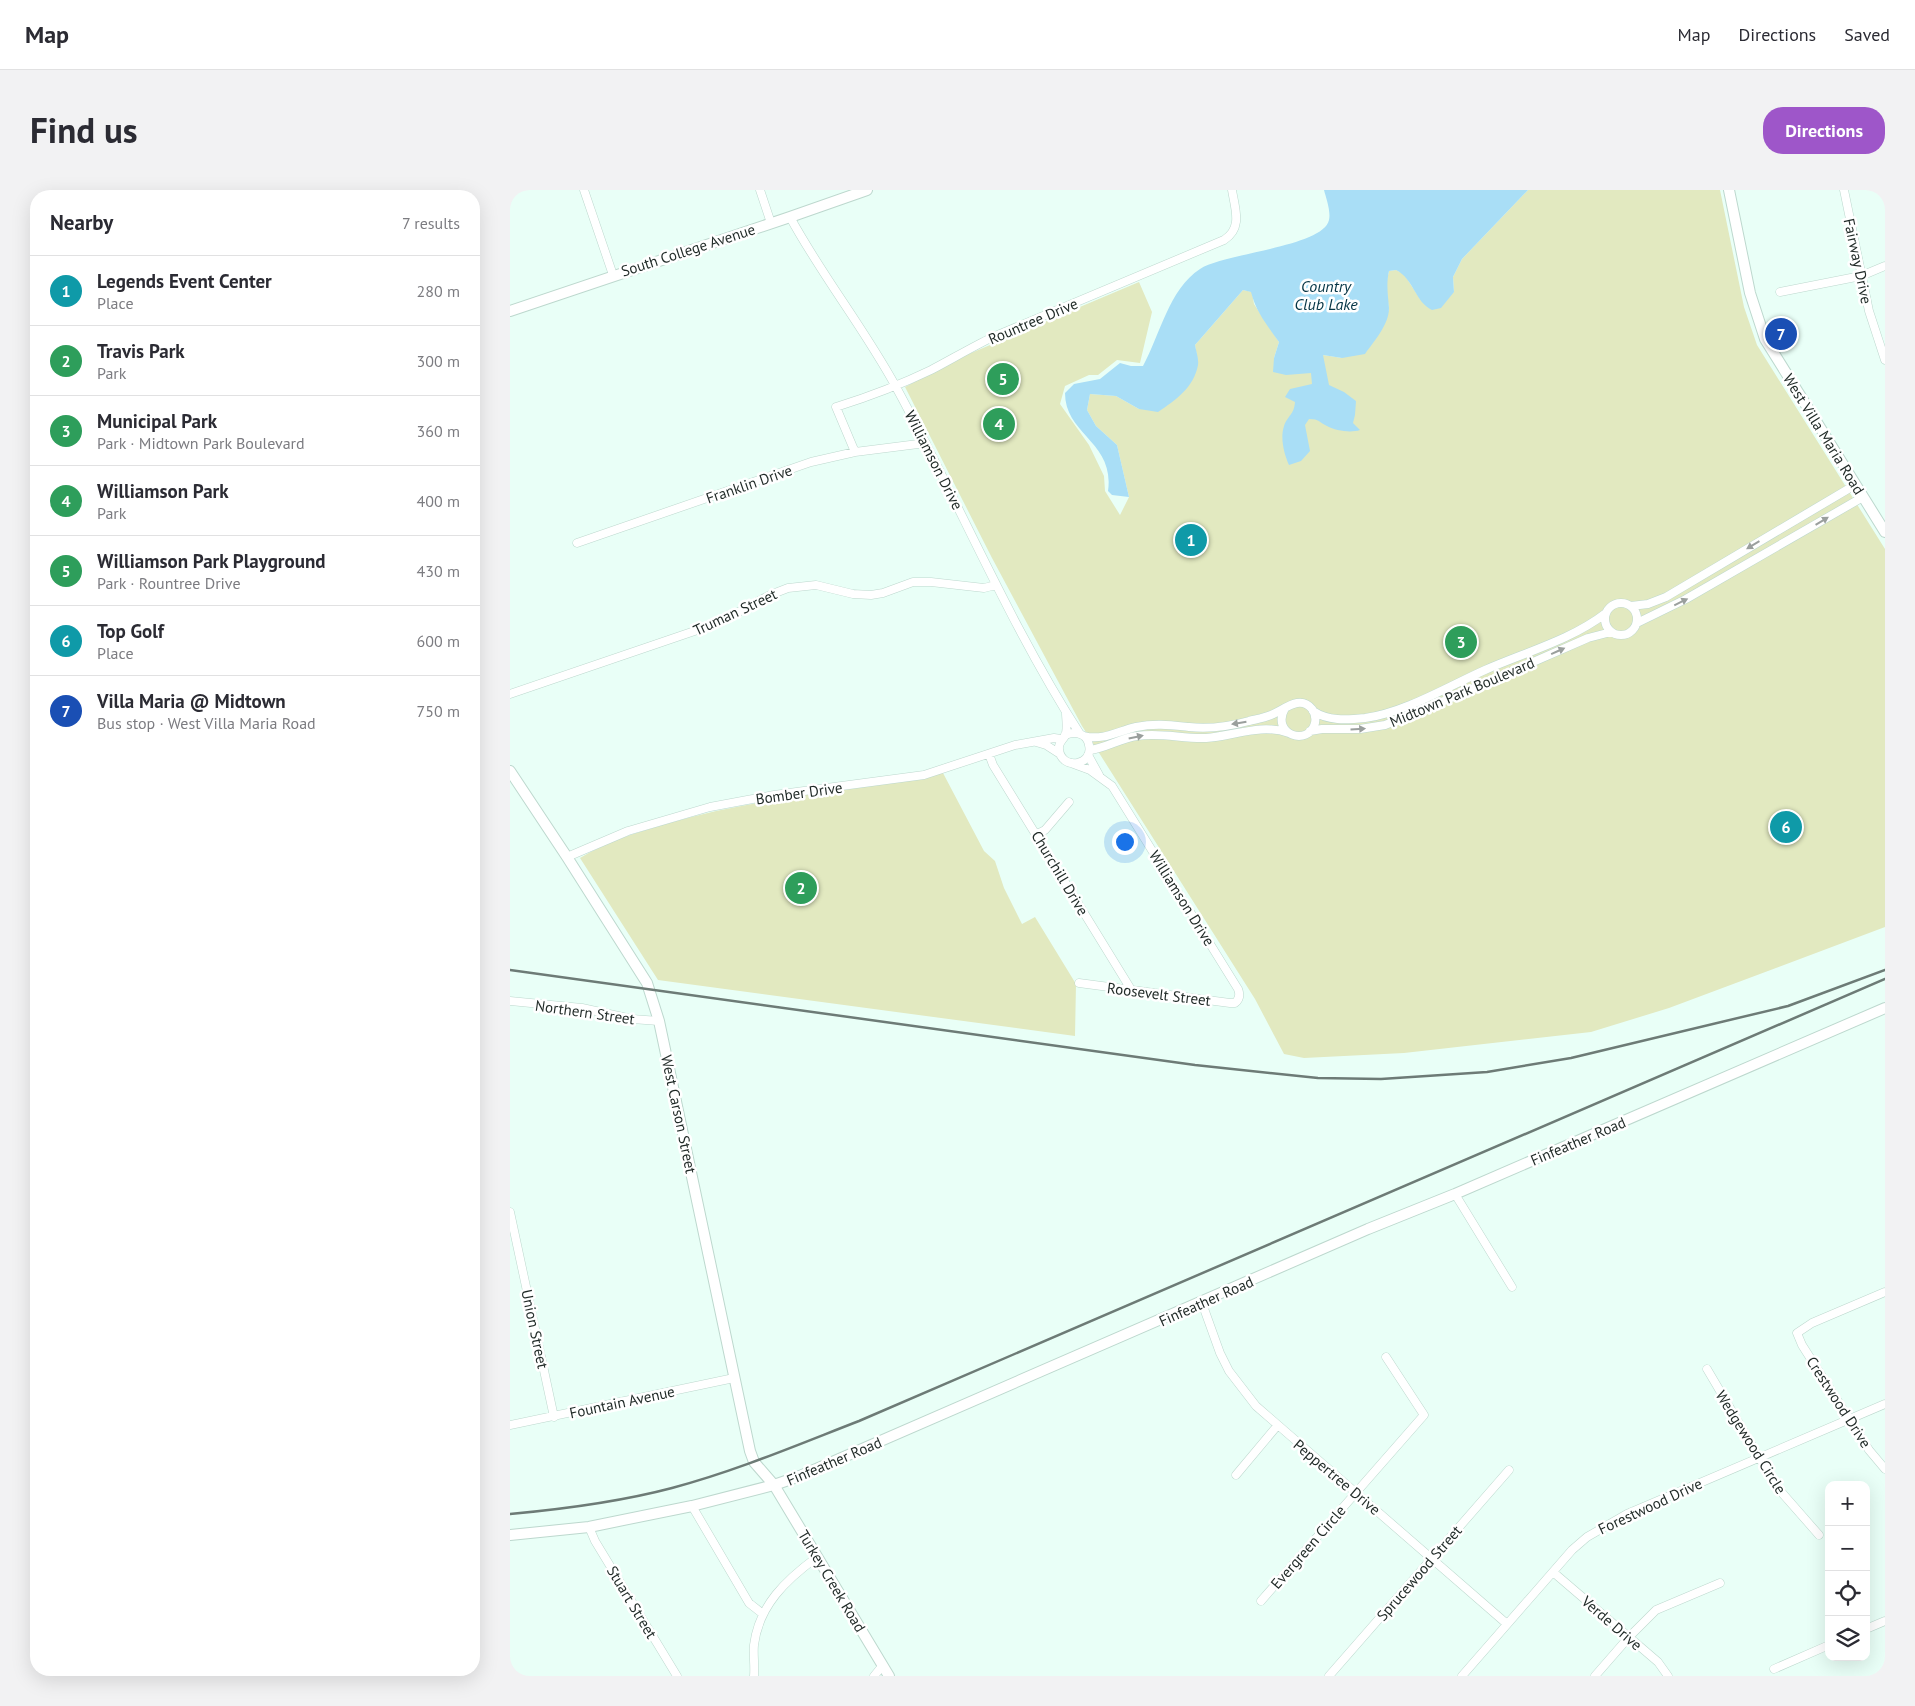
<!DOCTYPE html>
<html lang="en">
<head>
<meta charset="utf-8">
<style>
  :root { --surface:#fff; --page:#f2f2f3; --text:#2b2b33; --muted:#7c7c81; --line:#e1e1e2; --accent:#9e56c9 }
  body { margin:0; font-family:"PT Sans",sans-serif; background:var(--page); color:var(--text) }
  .controls { position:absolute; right:15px; bottom:15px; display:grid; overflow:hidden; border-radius:10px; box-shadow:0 5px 20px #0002 }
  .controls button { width:45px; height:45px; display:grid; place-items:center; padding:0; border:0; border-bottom:1px solid var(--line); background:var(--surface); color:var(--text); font:25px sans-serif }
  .you { position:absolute; left:614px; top:651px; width:18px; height:18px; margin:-12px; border:4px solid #fff; border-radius:50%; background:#1a73e8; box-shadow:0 0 0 8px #1a73e833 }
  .badge { display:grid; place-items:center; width:32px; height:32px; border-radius:50%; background:var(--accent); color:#fff; font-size:16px; font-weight:700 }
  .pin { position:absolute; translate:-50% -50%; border:2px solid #fff; box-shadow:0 1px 5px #0006 }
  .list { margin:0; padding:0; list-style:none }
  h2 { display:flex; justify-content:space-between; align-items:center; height:65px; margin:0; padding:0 20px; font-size:21px }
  h2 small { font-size:16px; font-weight:400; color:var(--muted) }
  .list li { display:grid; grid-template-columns:32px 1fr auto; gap:15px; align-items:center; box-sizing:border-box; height:70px; padding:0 20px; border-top:1px solid var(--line) }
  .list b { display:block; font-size:19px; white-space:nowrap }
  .list p { margin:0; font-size:16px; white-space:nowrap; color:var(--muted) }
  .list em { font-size:16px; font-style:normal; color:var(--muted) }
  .icon { flex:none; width:28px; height:28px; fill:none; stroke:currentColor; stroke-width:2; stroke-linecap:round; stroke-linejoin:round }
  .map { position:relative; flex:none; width:1375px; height:1486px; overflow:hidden; border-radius:20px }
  header { display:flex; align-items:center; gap:30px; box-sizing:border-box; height:70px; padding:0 25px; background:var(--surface); border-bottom:1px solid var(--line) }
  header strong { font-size:24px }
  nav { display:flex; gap:28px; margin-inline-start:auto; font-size:18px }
  .intro { display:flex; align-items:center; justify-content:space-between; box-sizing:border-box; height:120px; padding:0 30px }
  h1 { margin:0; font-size:35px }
  .button { padding:12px 22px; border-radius:20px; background:var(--accent); color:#fff; font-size:18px; font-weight:700 }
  main { display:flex; gap:30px; padding:0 30px }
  aside { flex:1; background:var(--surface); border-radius:20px; box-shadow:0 5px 20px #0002 }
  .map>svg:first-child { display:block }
  .green { fill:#e2e9c0 }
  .water { fill:#a9def6 }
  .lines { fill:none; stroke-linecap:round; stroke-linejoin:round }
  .street-casing { stroke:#bdd8ce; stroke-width:9 }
  .secondary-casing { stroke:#bdd8ce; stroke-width:12 }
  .street { stroke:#fff; stroke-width:8 }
  .secondary { stroke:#fff; stroke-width:10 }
  .rail { stroke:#6d7b76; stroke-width:2.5 }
  .oneway { fill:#9a9f9d }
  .labels { text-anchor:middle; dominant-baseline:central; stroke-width:5; stroke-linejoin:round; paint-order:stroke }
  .street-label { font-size:15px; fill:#1f2926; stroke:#fff }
  .water-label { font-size:16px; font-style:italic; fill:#043445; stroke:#fff }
</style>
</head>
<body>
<header>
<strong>Map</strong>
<nav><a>Map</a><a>Directions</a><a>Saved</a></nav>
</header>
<div class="intro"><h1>Find us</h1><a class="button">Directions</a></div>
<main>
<aside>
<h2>Nearby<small>7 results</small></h2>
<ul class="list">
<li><span class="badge" style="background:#0f9aa8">1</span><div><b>Legends Event Center</b><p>Place</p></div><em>280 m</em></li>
<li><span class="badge" style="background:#2e9e5b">2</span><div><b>Travis Park</b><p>Park</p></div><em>300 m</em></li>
<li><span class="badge" style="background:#2e9e5b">3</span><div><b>Municipal Park</b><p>Park · Midtown Park Boulevard</p></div><em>360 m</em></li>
<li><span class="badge" style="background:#2e9e5b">4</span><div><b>Williamson Park</b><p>Park</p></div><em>400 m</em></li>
<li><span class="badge" style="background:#2e9e5b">5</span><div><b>Williamson Park Playground</b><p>Park · Rountree Drive</p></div><em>430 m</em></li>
<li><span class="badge" style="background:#0f9aa8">6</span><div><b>Top Golf</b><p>Place</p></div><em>600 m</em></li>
<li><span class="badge" style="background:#1a4fb4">7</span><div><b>Villa Maria @ Midtown</b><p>Bus stop · West Villa Maria Road</p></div><em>750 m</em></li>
</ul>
</aside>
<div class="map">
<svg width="1375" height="1486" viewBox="0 0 1375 1486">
  <rect width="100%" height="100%" fill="#e9fff7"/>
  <path class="green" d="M1018 0H1210L1234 117 1247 155 1375 359V737L1159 818 1081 842 894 863 794 868 774 864 745 809 572 536 482 368 395 197 454 166 629 92 642 122 630 173 607 170 588 185H579L555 196 550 214 579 255 594 286 595 301 610 325 619 307 607 255 586 236 577 220 580 204 606 206 629 219 688 173 685 155 733 100 742 102 744 114 769 152 764 168 813 165 832 168 879 120 876 94 879 81 886 80 894 84 910 109 944 102 943 87 952 69Z
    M433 583 474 661 485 671 494 698 512 734 525 727 566 794 565 846 148 790 70 668C98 651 128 642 159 633 248 607 342 601 433 583Z"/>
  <path class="water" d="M814 0H1018L952 69 943 87 944 102 931 118 922 120C905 112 904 89 886 80L879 81C876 94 878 105 879 118 879 135 864 151 855 164L832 168 813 165 819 195 834 202 846 211 845 225 843 233 850 240C841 243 826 241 817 236 808 232 810 229 799 229L795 235 800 261 791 271 779 275C774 264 770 248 774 236 778 225 784 225 785 212L775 207 780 199 802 194 801 183 776 185 763 182 764 168 769 152C757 135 746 122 741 102L733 100 685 155C686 161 689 169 688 175 684 197 666 210 648 222L629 219 606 206 580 204 577 220 586 236 607 255 619 307 602 305 598 301C605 252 555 245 555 203L564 194 590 189 610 173 621 176H633C650 145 659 99 690 79 714 63 813 57 819 30 821 21 816 8 814 0Z"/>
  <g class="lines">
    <g class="street-casing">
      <path id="street" d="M74 0 103 85
        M250 0 261 33
        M1334 0 1359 121 1375 170
        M280 27C312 86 354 138 386 197 449 312 499 434 570 544
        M1270 102 1351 86 1375 76
        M345 262 326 217C358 207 390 195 421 180 442 169 462 157 483 147L714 50C733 38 725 19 722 0
        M67 353 301 272 345 262 416 253
        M1095 429a16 16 0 1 1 32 0a16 16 0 1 1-32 0Z
        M1121 416 1138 414 1156 407 1345 295
        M1127 433 1176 409 1353 307
        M0 504 208 433 260 405 278 398 306 395 343 404 361 405 373 403 403 392H421L474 398 486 395
        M803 521C818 531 836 530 855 528 894 523 939 496 975 480 1016 462 1061 450 1096 423
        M800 541 812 539H850L875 535 918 518 1078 448 1101 442
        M555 545C565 541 577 543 579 555 584 576 551 581 549 559 548 553 552 551 555 546 558 540 556 529 556 523
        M574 546C593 551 608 541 626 537 645 533 660 535 679 537 698 539 721 536 739 531 747 529 754 528 761 525 774 520 790 504 802 519 805 523 806 528 805 533 799 557 760 545 775 518
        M526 552 536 555 550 564
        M580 560C596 558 611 548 627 546 650 542 673 549 696 548 724 546 751 533 779 543
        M479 564 483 575 622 801
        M578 565 589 585
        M561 573 580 580 602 596 728 799C730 804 730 809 725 813H720L569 793
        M527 644 535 640 559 612
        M57 667 118 641 200 617 264 605 414 585 505 555 544 548 551 549
        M0 811 72 818 122 829 149 831
        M945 1004 1002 1097
        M0 1022 44 1227
        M1375 1102 1302 1133 1287 1143 1292 1155 1359 1260 1375 1279
        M692 1113 710 1163 719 1181 746 1216 997 1434
        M1197 1179 1262 1289 1273 1304 1309 1345
        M0 1235 224 1188
        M726 1285 767 1236
        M182 1316 239 1413 253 1424
        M79 1337 85 1351 167 1486
        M1043 1382 1148 1472 1158 1486
        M751 1411 914 1225 876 1167
        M1356 1439 1375 1431
        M1264 1479 1319 1455
        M244 1486C245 1476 243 1465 244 1455 249 1415 276 1390 307 1367
        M364 1486 373 1475
        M819 1486 999 1280
        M952 1486 1062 1360 1077 1347 1117 1324 1375 1214
        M1085 1486 1119 1447 1146 1420 1210 1393"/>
    </g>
    <g class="secondary-casing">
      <path id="secondary" d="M1219 0 1240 103 1255 149 1375 342
        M0 121 280 27 357 0
        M0 581 57 667 137 793 149 831 240 1261 244 1272 264 1295 379 1486
        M0 1345 79 1337 182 1316 264 1295 290 1286 858 1039 945 1004 1375 818"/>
    </g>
    <use href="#street" class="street"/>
    <use href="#secondary" class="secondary"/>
    <path class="rail" d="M0 780 685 875 808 888 871 889 977 882 1061 868 1278 816 1375 780
      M0 1324C55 1319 109 1312 162 1298 226 1281 287 1255 349 1231L1375 789"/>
  </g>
  <defs><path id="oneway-solid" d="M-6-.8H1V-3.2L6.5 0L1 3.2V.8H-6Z" transform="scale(1.25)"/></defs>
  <g class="oneway">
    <use href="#oneway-solid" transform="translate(1312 331) rotate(-31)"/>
    <use href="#oneway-solid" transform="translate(1243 355) rotate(149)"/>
    <use href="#oneway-solid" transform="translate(1171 412) rotate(-26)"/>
    <use href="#oneway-solid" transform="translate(1048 461) rotate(-24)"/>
    <use href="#oneway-solid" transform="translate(729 533) rotate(171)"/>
    <use href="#oneway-solid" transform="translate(848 539) rotate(-4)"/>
    <use href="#oneway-solid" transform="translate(626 547) rotate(-12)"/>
  </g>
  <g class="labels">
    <g class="street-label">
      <text transform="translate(178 60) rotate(-18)">South College Avenue</text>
      <text transform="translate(1348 71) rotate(78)">Fairway Drive</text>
      <text transform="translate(523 131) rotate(-23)">Rountree Drive</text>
      <text transform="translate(1314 244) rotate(58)">West Villa Maria Road</text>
      <text transform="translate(424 270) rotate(63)">Williamson Drive</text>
      <text transform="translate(239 294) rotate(-19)">Franklin Drive</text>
      <text transform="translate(225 422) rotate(-25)">Truman Street</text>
      <text transform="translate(952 502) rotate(-23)">Midtown Park Boulevard</text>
      <text transform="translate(289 603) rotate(-8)">Bomber Drive</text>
      <text transform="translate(550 683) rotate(59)">Churchill Drive</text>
      <text transform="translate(672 708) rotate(58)">Williamson Drive</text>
      <text transform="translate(649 804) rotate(7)">Roosevelt Street</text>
      <text transform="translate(75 822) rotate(8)">Northern Street</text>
      <text transform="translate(169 924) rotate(78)">West Carson Street</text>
      <text transform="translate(1068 951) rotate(-23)">Finfeather Road</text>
      <text transform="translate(696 1111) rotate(-24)">Finfeather Road</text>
      <text transform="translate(25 1139) rotate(78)">Union Street</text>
      <text transform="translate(112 1212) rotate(-12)">Fountain Avenue</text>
      <text transform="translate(1329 1212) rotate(57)">Crestwood Drive</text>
      <text transform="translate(1241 1252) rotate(58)">Wedgewood Circle</text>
      <text transform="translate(324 1271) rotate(-23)">Finfeather Road</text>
      <text transform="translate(827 1287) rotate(40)">Peppertree Drive</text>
      <text transform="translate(1140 1316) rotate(-25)">Forestwood Drive</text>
      <text transform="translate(798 1357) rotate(-49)">Evergreen Circle</text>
      <text transform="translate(909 1383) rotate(-49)">Sprucewood Street</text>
      <text transform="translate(322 1391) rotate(59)">Turkey Creek Road</text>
      <text transform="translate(122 1412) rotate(59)">Stuart Street</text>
      <text transform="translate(1102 1433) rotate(41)">Verde Drive</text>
    </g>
    <g class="water-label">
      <text x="816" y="96">Country<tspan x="816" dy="18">Club Lake</tspan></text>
    </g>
  </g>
</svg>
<div class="controls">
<button>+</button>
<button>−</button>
<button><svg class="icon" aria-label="locate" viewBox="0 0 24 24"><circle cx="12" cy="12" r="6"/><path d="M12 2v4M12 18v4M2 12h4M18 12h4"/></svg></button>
<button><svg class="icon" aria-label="layers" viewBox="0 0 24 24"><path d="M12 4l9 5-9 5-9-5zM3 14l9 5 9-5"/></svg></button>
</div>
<div class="you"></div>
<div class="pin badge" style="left:681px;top:350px;background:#0f9aa8">1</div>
<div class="pin badge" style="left:291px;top:698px;background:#2e9e5b">2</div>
<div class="pin badge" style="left:951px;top:452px;background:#2e9e5b">3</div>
<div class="pin badge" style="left:489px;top:234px;background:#2e9e5b">4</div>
<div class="pin badge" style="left:493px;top:189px;background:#2e9e5b">5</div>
<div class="pin badge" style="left:1276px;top:637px;background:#0f9aa8">6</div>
<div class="pin badge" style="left:1271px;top:144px;background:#1a4fb4">7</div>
</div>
</main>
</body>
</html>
